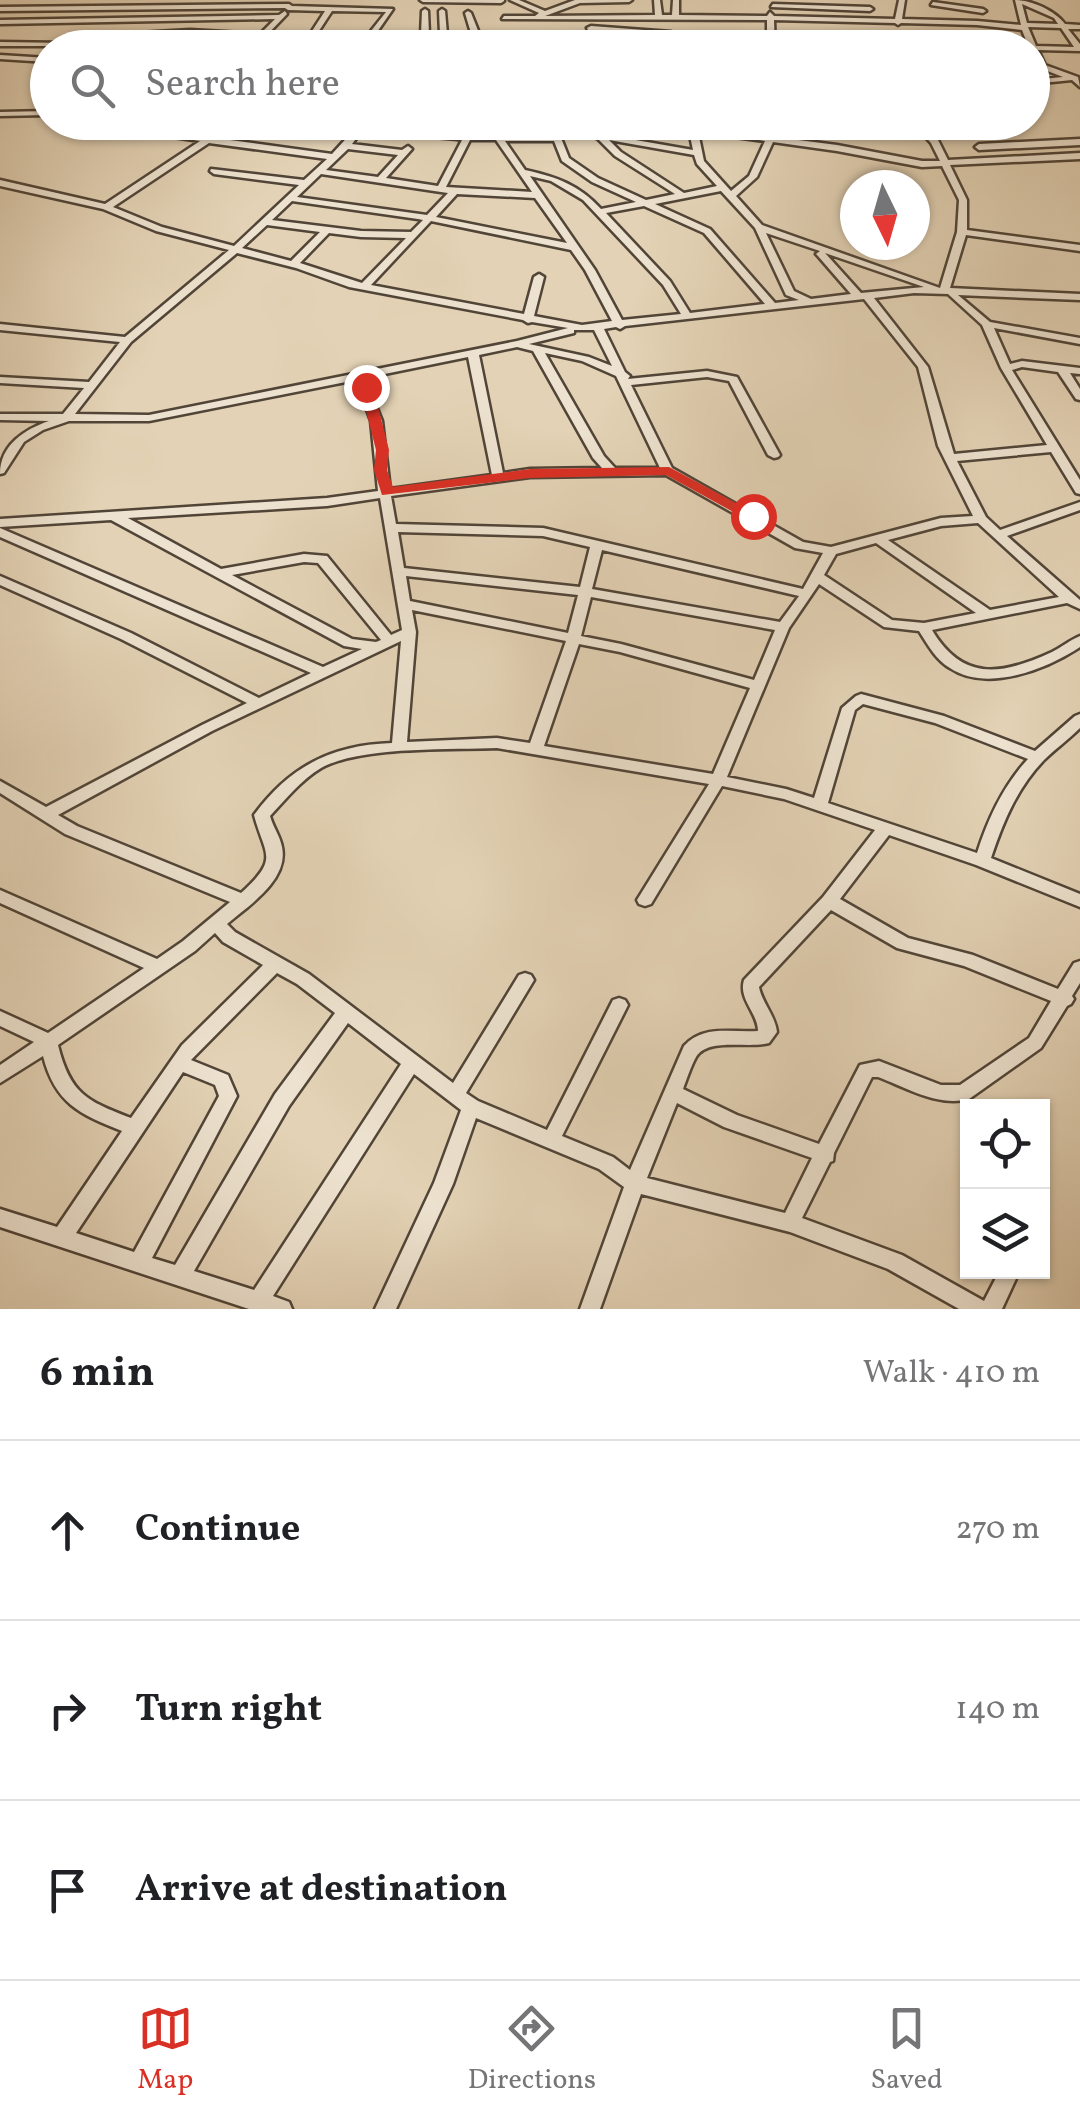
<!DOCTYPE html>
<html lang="en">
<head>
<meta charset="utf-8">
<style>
  :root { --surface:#fff; --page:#f6f6f6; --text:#202124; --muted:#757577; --line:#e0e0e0; --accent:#d93025 }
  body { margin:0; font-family:Vollkorn,serif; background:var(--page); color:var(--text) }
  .controls { position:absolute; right:30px; bottom:30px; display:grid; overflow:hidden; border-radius:0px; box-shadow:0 2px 8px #0004 }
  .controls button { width:90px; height:90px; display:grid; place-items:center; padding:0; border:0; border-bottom:2px solid var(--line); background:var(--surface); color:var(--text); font:50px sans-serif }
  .compass { position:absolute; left:840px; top:170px; width:90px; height:90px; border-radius:50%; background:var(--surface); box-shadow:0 2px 8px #0004; rotate:175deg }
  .stop { position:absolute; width:30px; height:30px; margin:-22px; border:8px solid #d93025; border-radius:50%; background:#fff }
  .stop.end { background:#d93025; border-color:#fff; box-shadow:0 2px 10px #0008 }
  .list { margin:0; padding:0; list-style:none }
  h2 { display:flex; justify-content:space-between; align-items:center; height:130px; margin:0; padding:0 40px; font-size:42px }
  h2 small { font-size:32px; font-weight:400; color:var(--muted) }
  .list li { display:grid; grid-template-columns:65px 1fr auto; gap:30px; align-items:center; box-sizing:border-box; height:180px; padding:0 40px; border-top:2px solid var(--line) }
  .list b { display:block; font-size:38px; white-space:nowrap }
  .list em { font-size:32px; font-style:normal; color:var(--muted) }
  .icon { flex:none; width:55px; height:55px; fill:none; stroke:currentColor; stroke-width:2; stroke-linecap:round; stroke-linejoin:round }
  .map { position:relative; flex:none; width:1080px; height:1309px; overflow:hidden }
  .search { position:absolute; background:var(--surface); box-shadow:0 2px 8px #0004; left:30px; right:30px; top:30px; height:110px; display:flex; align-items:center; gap:25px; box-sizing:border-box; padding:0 35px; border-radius:55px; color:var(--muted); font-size:38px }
  .sheet { height:670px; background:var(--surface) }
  nav { display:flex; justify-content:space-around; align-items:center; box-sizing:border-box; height:140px; border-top:2px solid var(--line); background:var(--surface); font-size:28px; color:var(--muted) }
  nav a { display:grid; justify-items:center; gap:5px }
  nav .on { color:var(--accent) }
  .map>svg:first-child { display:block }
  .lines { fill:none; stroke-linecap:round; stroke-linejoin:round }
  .minor-casing { stroke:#514538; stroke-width:5 }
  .minor { fill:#ede2cf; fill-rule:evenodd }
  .route { fill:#d93025 }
</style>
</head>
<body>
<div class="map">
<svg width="1080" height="1309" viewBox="0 0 1080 1309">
  <rect width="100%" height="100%" fill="#e3d2b5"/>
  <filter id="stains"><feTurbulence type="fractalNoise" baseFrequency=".002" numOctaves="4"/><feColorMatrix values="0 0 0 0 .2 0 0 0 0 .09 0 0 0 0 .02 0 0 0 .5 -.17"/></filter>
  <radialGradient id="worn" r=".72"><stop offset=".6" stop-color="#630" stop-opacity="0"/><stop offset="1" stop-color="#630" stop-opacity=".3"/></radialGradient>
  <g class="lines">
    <g class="minor-casing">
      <path id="minor" d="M420 0H504V1L501 3 423 2Z
        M510 0H519L545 11 575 0H632L629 2 580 3 545 16 655 15 654 0H660L662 15H672L673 0H679V15L767 16 770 12 774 16 895 19 899 0H905L902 19 977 21 1021 25 1015 0C1032 0 1055 11 1065 24L1080 25V29H1068L1080 44V51L1038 50 1045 65 1078 77 1080 87 1072 80 1032 84V80L1063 77 1032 65V61H1036L1032 48H1029L1022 30 977 25 901 23 898 25 895 23 774 20 775 48H767V20L502 19 504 16H535L539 13ZM1022 4 1054 18 1058 24 1027 23ZM1028 27 1061 28 1074 47 1036 46Z
        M933 2 983 9 986 11 983 13 931 5Z
        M289 4 292 6 393 9 375 35 421 34 422 11 425 9 428 11 429 34H440L439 11 442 9 445 11 447 34 471 33 465 13 468 11 471 13 479 33H496L500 35 476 38 312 41 308 48H301L325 11 288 10 285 8 0 11V7ZM332 11 386 12 367 36 315 37Z
        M773 4 870 7 873 9 870 11 771 7Z
        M285 11 287 14 263 39V48H255L256 38 190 34 138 37 134 35 138 33 190 30 260 34 275 19 0 24V20L279 15Z
        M591 26 671 32 675 34 670 40 743 48 666 44 663 48H656L666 36 602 31 593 48H586L596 30H588L587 28Z
        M815 40 978 42 982 44 978 46 812 44 811 42Z
        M0 42 134 44 138 46H0Z
        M162 42 246 46 249 48 159 46 158 44Z
        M475 43 529 46 532 48 472 47V43Z
        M0 55 48 58V62L0 59Z
        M48 111V115L0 116V112Z
        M73 122H99L206 137 227 125 231 127 230 129 215 138 332 154 354 130 290 122 358 125 360 122H369L366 126 453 134V122H461V135H496L498 122H506L505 136H554L558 127H561L693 150 689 131 632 122H659L767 136 774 122H782L775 137 837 145 922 161H940L931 143 912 122H921L938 140 948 160 1080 153V159L950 165 967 200V230L1080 245V251L966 235 950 288 1080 294V300L958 295 990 322 1080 338V344L994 328 1010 364 1022 361 1080 368V374L1070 373 1080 389V400L1076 399 1058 372 1022 367 1012 370 1080 480V494L1076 493 1051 452 957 461 986 517 1000 530 1080 502V510L1007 536 1080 600V609L1067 603 932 630C963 682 1002 675 1052 652 1062 647 1070 640 1080 636V647C1047 669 987 693 950 668 936 660 928 645 919 631L884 627 819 584 789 628 727 777 786 789 814 798 842 708 856 696 861 694 944 716 1035 751 1075 716 1080 714V728C1068 740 1055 749 1044 760 1017 788 1003 822 991 858L1080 894V907L976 865 889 835 840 899 908 938 973 955 1058 989 1074 963 1080 961V983L1072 996 1074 999 1071 1004 1067 1006 1041 1048 969 1099C938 1107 907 1088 878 1077H872L834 1153 833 1161 830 1162 802 1218 902 1255 984 1301 999 1272H1019L1002 1309H959L888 1269 790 1232 641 1194 600 1309H580L624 1187 599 1169 476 1118 453 1184 396 1309H375L434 1183 461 1110 414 1074 273 1296 289 1302 292 1309H249L0 1227V1209L57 1227 122 1131C79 1114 55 1103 43 1056L0 1083V1065L34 1042 0 1026V1011L48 1033 144 968 0 903V890L157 959 183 941 230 902 65 834 0 793V781L46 807 202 725 247 703 121 639 0 585V576L131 633 259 698 311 673 0 537V528L323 667 362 649 344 646 111 520 0 527V519L327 498 378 491 371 421 356 380 149 421H69L43 430 24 442 4 473 0 474C0 445 25 429 49 421L0 420V414H63L84 388 0 383V377L89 382 120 342 0 330V324L125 337 229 250 156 231 103 209 0 186V180L105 204 200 141ZM362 131 457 139 462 140 438 186 386 178 412 149 408 146 402 150 352 144ZM565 132 597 138 615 156 675 194 646 200 598 178 569 158 561 138ZM698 132 765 141 749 176 731 191 704 161ZM470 140H496L532 192 446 187ZM609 140 694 155 697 164 717 186 684 193 621 152ZM505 141H554L562 161 592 182 636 202 601 209C579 185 557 177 525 170ZM773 142 837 151 922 167 942 166 959 200 957 232 940 288 762 225 736 196 757 177ZM209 143 327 159 304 180 211 169 210 171 214 174 299 185 234 246 162 227 113 207ZM348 149 398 155 378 177 326 170ZM321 174 441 192 448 193 427 215 297 197ZM530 176 551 181 583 200 663 285 681 314 622 320 595 270ZM721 191 755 228 786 295 799 300 775 303 710 229 655 204ZM457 194 535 198 567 243 436 217ZM292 201 418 219 423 220 411 232 361 231 272 220ZM644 206 704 233 765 304 690 313 670 281 606 213ZM431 221 571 250 585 270 612 321 582 325 534 316 544 277 539 274 534 277 524 314 371 285ZM267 225 320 232 291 261 242 248ZM329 233 361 237 406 238 362 283 300 263ZM766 233 820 251 816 254 818 256 851 294 811 299 794 291ZM237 253 296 268 349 287 523 320 528 323 532 322 568 328 517 341 362 372 358 371 353 374 149 415 75 414 131 342ZM825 253 924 287 861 293ZM914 293 948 294 982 325 1001 368 1047 445 954 454 928 367 874 298ZM864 299 918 367 938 446 973 516 941 518 831 547 803 542 672 468 631 385 707 377 729 381 768 455 774 458 778 457 780 455 737 377 707 371 628 379 630 376 625 372 604 329 616 327 620 329 625 326ZM574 330H594L612 366 589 357 529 344 574 333ZM517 347 533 351 593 458 602 468 530 469 503 473 479 355ZM545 353 582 361 616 376 660 468H615L604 456ZM468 357 492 475 390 489 382 421 365 378ZM666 475 795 548 823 553 803 589 543 528 396 524 391 496 530 477ZM380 498 402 630 391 635 327 556 304 554 221 569 128 518 327 506ZM978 523 1059 597 990 610 888 540 941 526ZM398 532 543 536 590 547 580 587 404 568ZM876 543 976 613 924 623 892 620 824 575 836 554ZM602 550 799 596 780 622 592 589ZM304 562 318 563 381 640 376 642 352 639 232 575ZM406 576 578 595 568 633 410 601ZM591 597 775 630 754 680 621 644 581 636ZM412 610 566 641 530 743 497 738 407 742 416 632ZM401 641 392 743C332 745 290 766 254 815 265 856 280 858 241 893L77 826 58 815 212 731ZM579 644 620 652 750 688 713 774 544 746ZM863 704 935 723 1028 759C1003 786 988 819 977 853L828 803 855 710ZM497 748 709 784 637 900 639 904 645 906 651 904 722 786 784 799 875 830 823 897 744 980C738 999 758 1013 758 1031 732 1033 704 1024 684 1046L630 1170 613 1157 562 1136 628 1005 625 1000 619 998 613 1000 547 1130 478 1101 466 1093 531 985 534 980 531 975 525 973 519 975 453 1083 309 974 235 932 227 924C248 906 289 880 282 847 280 836 273 827 270 816 285 800 301 780 321 768 361 746 449 750 497 748ZM831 910 897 948 964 966 1051 1001 1029 1038 960 1085H941L879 1061 860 1065 819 1144 737 1115 683 1089C687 1078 691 1066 696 1057 708 1037 748 1049 769 1043L777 1032C775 1015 762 1003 759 987ZM215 933 223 942 263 965 182 1045 131 1118C87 1101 70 1094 58 1045L195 951ZM277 973 297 984 335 1013 275 1094 175 1265 152 1258 237 1096 228 1075 191 1060ZM348 1023 401 1064 254 1290 194 1271 289 1106ZM183 1072 215 1085 219 1096 134 1252 76 1233ZM677 1103 724 1127 812 1158 785 1213 647 1178Z
        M1080 139V145L979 150 975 147 979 144Z"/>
    </g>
    <use href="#minor" class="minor"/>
  </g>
  <path class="route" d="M366 383 373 387 389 450 387 470 393 487 530 469 669 467 760 516 748 520 666 475 530 478 382 495 374 470 376 450 360 387Z"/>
  <rect width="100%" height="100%" filter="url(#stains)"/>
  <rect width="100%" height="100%" fill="url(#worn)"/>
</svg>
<div class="controls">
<button><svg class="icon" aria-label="locate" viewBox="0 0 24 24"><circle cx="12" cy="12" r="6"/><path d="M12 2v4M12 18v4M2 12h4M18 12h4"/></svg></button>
<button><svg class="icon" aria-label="layers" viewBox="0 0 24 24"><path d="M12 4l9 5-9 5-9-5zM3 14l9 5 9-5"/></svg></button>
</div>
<svg class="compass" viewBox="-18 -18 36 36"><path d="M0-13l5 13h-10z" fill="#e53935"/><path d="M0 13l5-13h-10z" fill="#757577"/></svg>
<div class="stop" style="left:753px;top:516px"></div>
<div class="stop end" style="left:366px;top:387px"></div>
<div class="search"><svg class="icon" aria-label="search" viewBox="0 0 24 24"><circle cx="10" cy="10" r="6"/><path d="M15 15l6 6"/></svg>Search here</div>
</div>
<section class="sheet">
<h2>6 min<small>Walk · 410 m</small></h2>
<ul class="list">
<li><svg class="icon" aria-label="ahead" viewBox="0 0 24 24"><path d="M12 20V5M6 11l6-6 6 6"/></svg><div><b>Continue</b></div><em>270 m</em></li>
<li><svg class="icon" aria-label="right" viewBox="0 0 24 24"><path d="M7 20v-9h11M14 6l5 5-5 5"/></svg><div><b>Turn right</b></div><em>140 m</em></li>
<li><svg class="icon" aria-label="arrive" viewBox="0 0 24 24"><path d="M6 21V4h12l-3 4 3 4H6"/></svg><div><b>Arrive at destination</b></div></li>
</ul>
</section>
<nav>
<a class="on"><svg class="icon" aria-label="map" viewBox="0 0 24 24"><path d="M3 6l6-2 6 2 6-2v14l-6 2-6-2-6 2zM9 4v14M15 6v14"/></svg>Map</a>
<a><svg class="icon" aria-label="directions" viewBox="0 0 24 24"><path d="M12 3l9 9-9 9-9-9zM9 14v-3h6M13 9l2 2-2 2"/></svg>Directions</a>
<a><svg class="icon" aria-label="saved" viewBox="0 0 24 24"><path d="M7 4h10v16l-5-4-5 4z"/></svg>Saved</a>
</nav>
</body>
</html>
